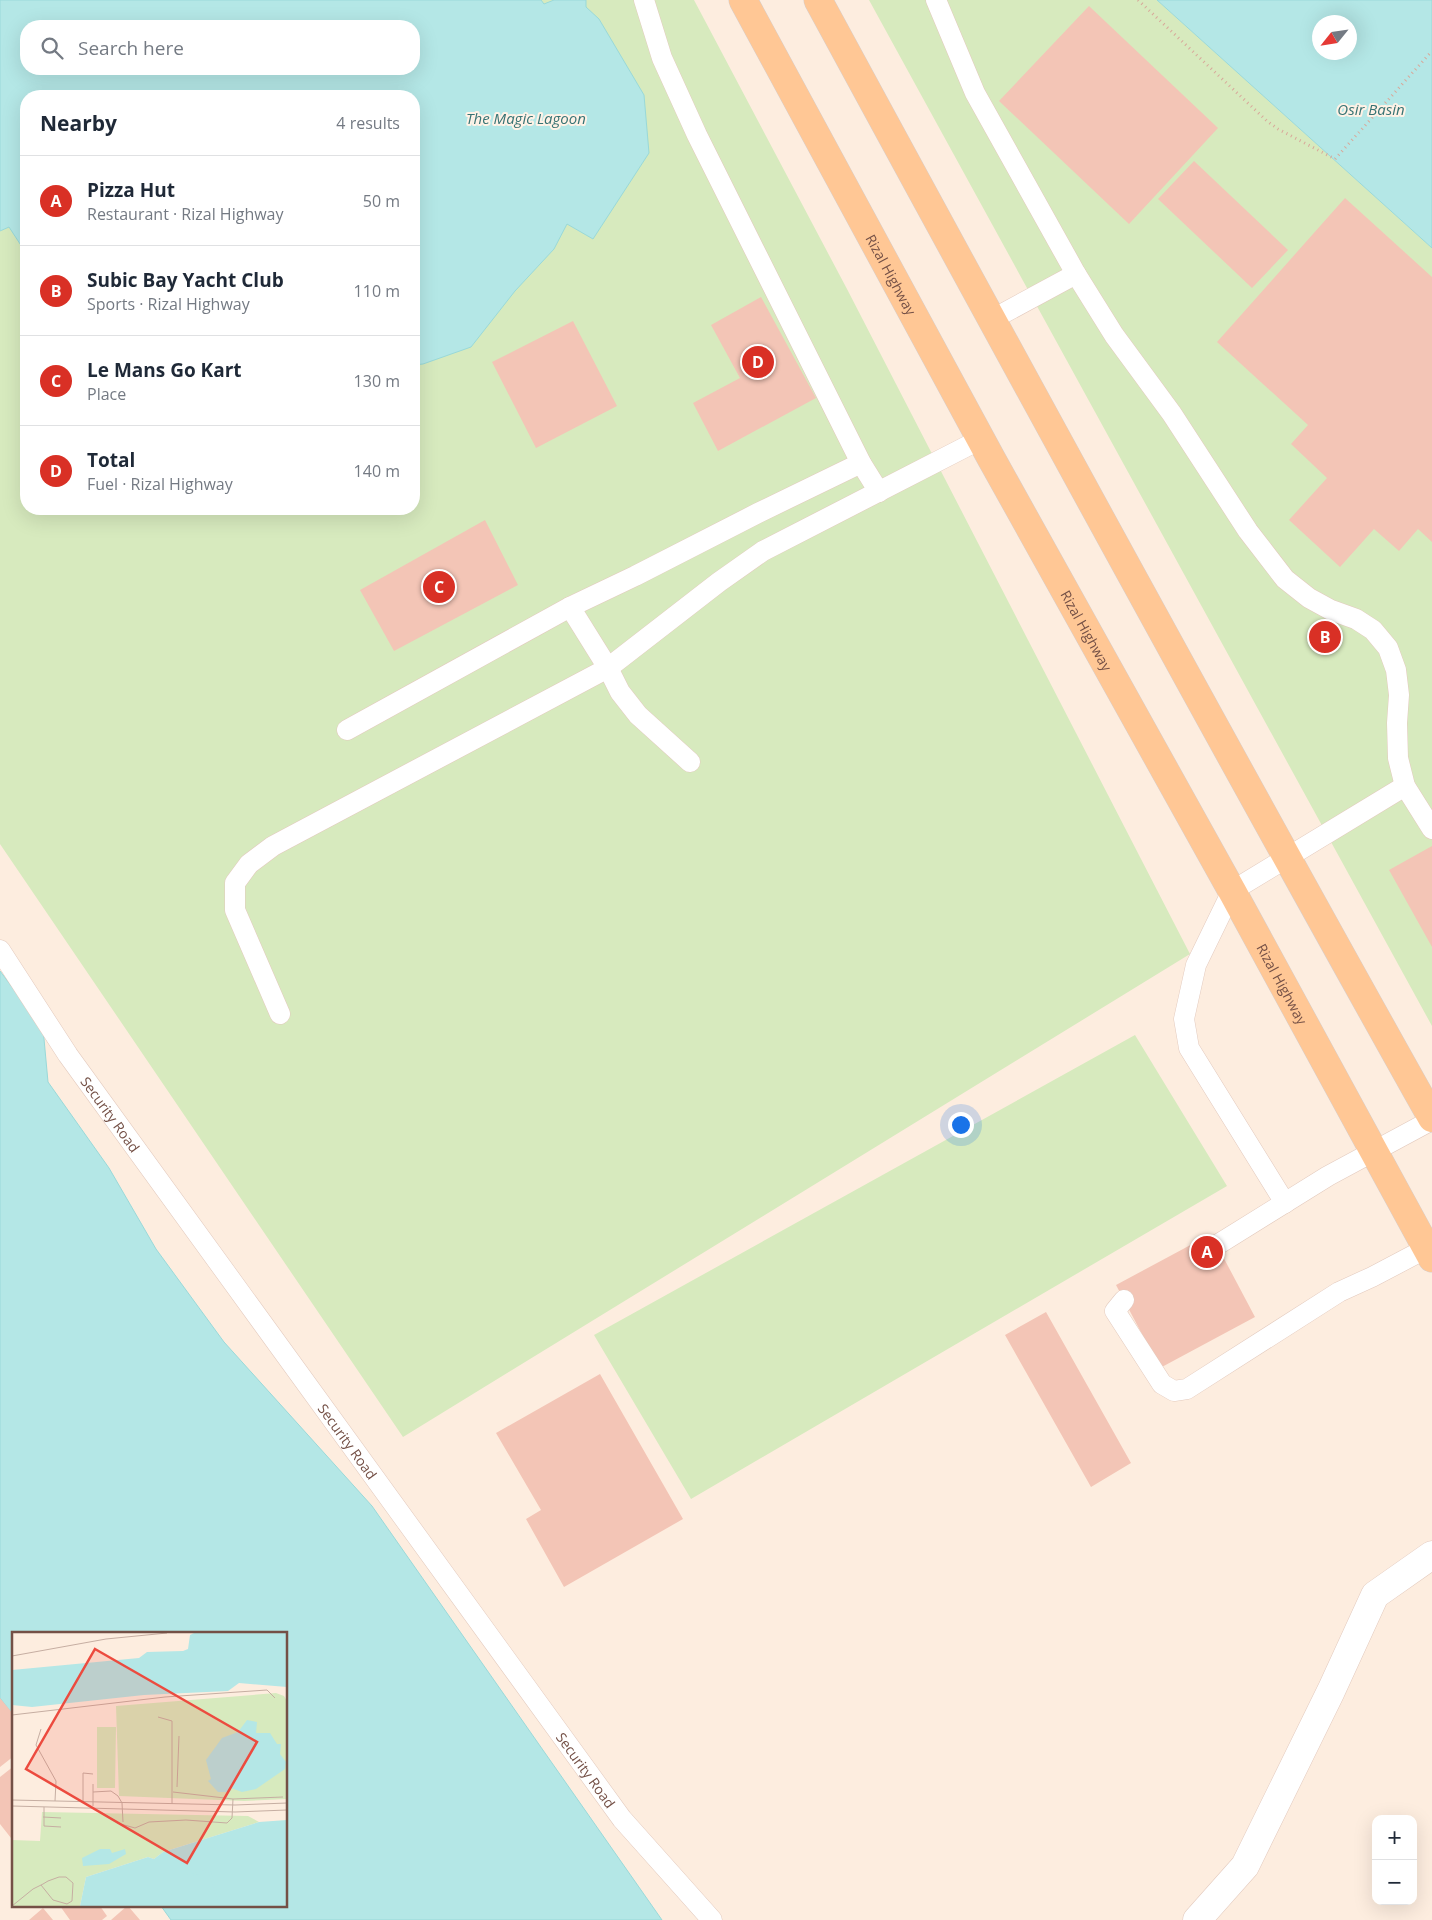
<!DOCTYPE html>
<html lang="en">
<head>
<meta charset="utf-8">
<style>
  :root { --surface:#fff; --page:#f2f2f3; --text:#1f2937; --muted:#747a83; --line:#e0e1e3; --accent:#d93025 }
  body { margin:0; font-family:"Open Sans",sans-serif; background:var(--page); color:var(--text) }
  .controls { position:absolute; right:15px; bottom:15px; display:grid; overflow:hidden; border-radius:10px; box-shadow:0 5px 20px #0002 }
  .controls button { width:45px; height:45px; display:grid; place-items:center; padding:0; border:0; border-bottom:1px solid var(--line); background:var(--surface); color:var(--text); font:25px sans-serif }
  .compass { position:absolute; left:1312px; top:15px; width:45px; height:45px; border-radius:50%; background:var(--surface); box-shadow:0 5px 20px #0002; rotate:240deg }
  .you { position:absolute; left:960px; top:1124px; width:18px; height:18px; margin:-12px; border:4px solid #fff; border-radius:50%; background:#1a73e8; box-shadow:0 0 0 8px #1a73e833 }
  .badge { display:grid; place-items:center; width:32px; height:32px; border-radius:50%; background:var(--accent); color:#fff; font-size:16px; font-weight:700 }
  .pin { position:absolute; translate:-50% -50%; border:2px solid #fff; box-shadow:0 1px 5px #0006 }
  .list { margin:0; padding:0; list-style:none }
  h2 { display:flex; justify-content:space-between; align-items:center; height:65px; margin:0; padding:0 20px; font-size:21px }
  h2 small { font-size:16px; font-weight:400; color:var(--muted) }
  .list li { display:grid; grid-template-columns:32px 1fr auto; gap:15px; align-items:center; box-sizing:border-box; height:90px; padding:0 20px; border-top:1px solid var(--line) }
  .list b { display:block; font-size:19px; white-space:nowrap }
  .list p { margin:0; font-size:16px; white-space:nowrap; color:var(--muted) }
  .list em { font-size:16px; font-style:normal; color:var(--muted) }
  .icon { flex:none; width:28px; height:28px; fill:none; stroke:currentColor; stroke-width:2; stroke-linecap:round; stroke-linejoin:round }
  .map { position:relative; flex:none; width:1432px; height:1920px; overflow:hidden }
  .search { position:absolute; background:var(--surface); box-shadow:0 5px 20px #0002; left:20px; top:20px; width:400px; height:55px; display:flex; align-items:center; gap:12px; box-sizing:border-box; padding:0 18px; border-radius:20px; color:var(--muted); font-size:19px }
  .panel { position:absolute; background:var(--surface); box-shadow:0 5px 20px #0002; left:20px; top:90px; width:400px; height:425px; border-radius:20px }
  .map>svg:first-child { display:block }
  .green { fill:#d7eabe; fill-rule:evenodd }
  .water { fill:#b4e7e6; stroke:#99d9d9; fill-rule:evenodd }
  .building { fill:#f3c5b6 }
  .lines { fill:none; stroke-linecap:round; stroke-linejoin:round }
  .service-casing { stroke:#e3cabe; stroke-width:21 }
  .minor-casing { stroke:#e3cabe; stroke-width:29 }
  .primary-casing { stroke:#d8cecb; stroke-width:29 }
  .path { stroke:#d8a89a; stroke-width:3; stroke-dasharray:1 4; stroke-linecap:butt }
  .service { stroke:#fff; stroke-width:20 }
  .minor { stroke:#fff; stroke-width:28 }
  .primary { stroke:#ffc795; stroke-width:28 }
  .labels { text-anchor:middle; dominant-baseline:central; stroke-width:4; stroke-linejoin:round; paint-order:stroke }
  .street-label { font-size:14px; fill:#745046; stroke:#fff2e6 }
  .water-label { font-size:15px; font-style:italic; fill:#377374; stroke:#fff2e6 }
  .inset-river { fill:none; stroke:#b4e7e6; stroke-width:2.5 }
  .inset-road { fill:none; stroke:#c6aea2; stroke-width:1 }
  .view { fill:#ec4b3f; fill-opacity:0.15; stroke:#ec4b3f; stroke-width:2.5 }
  .inset-edge { fill:none; stroke:#745046; stroke-width:2.5 }
</style>
</head>
<body>
<div class="map">
<svg width="1432" height="1920" viewBox="0 0 1432 1920">
  <rect width="100%" height="100%" fill="#fdeddf"/>
  <path class="green" d="M0 0H694L847 289 1190 954 403 1437 0 844ZM26 26H414V69H26ZM26 96H414V509H26Z
    M869 0H1157L1432 248V1026Z
    M1135 1035 1227 1186 691 1499 594 1335Z"/>
  <path class="water" d="M0 0H541L544 4 554 0H586V7L599 19 644 95 649 153 593 239 567 224 554 249 515 291 471 347 423 364 414 365V96H26V253L9 227 0 231ZM26 26H414V69H26Z
    M1157 0H1432V248ZM1320 22H1350V52H1320Z
    M0 971 43 1028 48 1082 109 1168 156 1249 224 1342 372 1506 662 1920H171L161 1906H286V1634H14V1716L0 1698Z"/>
  <path class="building" d="M1089 6 1218 128 1129 224 999 101Z
    M1194 161 1288 250 1252 288 1158 199Z
    M1345 198 1432 277V542L1418 529 1399 551 1374 529 1340 567 1289 520 1327 478 1291 444 1308 425 1217 342Z
    M761 297 816 398 718 451 693 403 740 378 711 325Z
    M573 321 617 406 536 448 492 362Z
    M485 520 518 585 394 651 360 590Z
    M1432 846V947L1389 870Z
    M1211 1234 1255 1317 1160 1368 1116 1285Z
    M1046 1312 1131 1463 1091 1487 1005 1335Z
    M600 1374 683 1519 564 1587 526 1519 541 1510 496 1433Z
    M0 1698 14 1715V1756L0 1767Z
    M14 1766V1836L11 1838 0 1824V1777Z
    M60 1906H100L107 1916 102 1920H70Z
    M128 1906 140 1920H111L127 1906Z
    M43 1908 53 1920H29Z"/>
  <g class="lines">
    <g class="service-casing">
      <g id="service">
        <path d="M644 0 662 58 697 135 861 463 879 492"/>
        <path d="M936 0 975 93 1076 274 1114 335 1172 414 1248 531 1285 579 1309 598 1331 610 1356 619 1373 630 1388 648 1396 670 1399 695 1397 723 1398 758 1405 786 1432 829"/>
        <path d="M991 320 1076 274"/>
        <path d="M570 607 608 668 620 692 638 715 690 762"/>
        <path d="M347 730 570 607 635 576 758 513 861 463"/>
        <path id="s1" d="M0 950 68 1055 622 1819 712 1920"/>
        <path d="M280 1014 235 910V883L249 864 273 846 608 668 719 582 763 551 981 439"/>
        <path d="M1285 1203 1189 1048 1184 1019 1196 965 1232 891 1405 786"/>
        <path d="M1217 1245 1328 1176 1432 1120"/>
        <path d="M1124 1300 1115 1311 1162 1384 1174 1391 1187 1389 1339 1292 1372 1277 1427 1248"/>
      </g>
    </g>
    <g class="minor-casing">
      <path id="minor" d="M1197 1920 1245 1866 1331 1691 1375 1595 1432 1555"/>
    </g>
    <g class="primary-casing">
      <g id="primary">
        <path id="s2" d="M743 0 991 458 1232 891 1432 1258"/>
        <path d="M818 0C1021 374 1224 747 1432 1118"/>
      </g>
    </g>
    <path class="path" d="M1138 0 1267 121 1278 129 1335 159 1432 51"/>
    <use href="#service" class="service"/>
    <use href="#minor" class="minor"/>
    <use href="#primary" class="primary"/>
  </g>
  <g class="labels">
    <g class="street-label">
      <text stroke="none"><textPath href="#s2" startOffset="312">Rizal Highway</textPath></text>
      <text stroke="none"><textPath href="#s2" startOffset="718">Rizal Highway</textPath></text>
      <text stroke="none"><textPath href="#s2" startOffset="1122">Rizal Highway</textPath></text>
      <text stroke="none"><textPath href="#s1" startOffset="198">Security Road</textPath></text>
      <text stroke="none"><textPath href="#s1" startOffset="602">Security Road</textPath></text>
      <text stroke="none"><textPath href="#s1" startOffset="1008">Security Road</textPath></text>
    </g>
    <g class="water-label">
      <text x="1371" y="109">Osir Basin</text>
      <text x="526" y="118">The Magic Lagoon</text>
    </g>
  </g>
  <g transform="translate(12 1632)">
    <rect width="275" height="275" fill="#fdeddf"/>
    <path d="M264 61 272 64 275 69V167L232 169 107 164 104 74ZM85 95H104L103 156H85ZM30 180 236 184 247 190 151 220 142 227 136 225 74 245 68 274H0V208L28 209Z" fill="#d7eabe"/>
    <path d="M182 1H275V55L227 51 216 59 132 63 20 75 0 73V38L127 26 135 20 171 19 176 17 178 3ZM235 88 245 90 244 101H258L265 112H269L268 122 274 130 273 137 244 157 230 160 219 156 218 160H206L196 149 199 147 194 128 210 106 226 100ZM275 188V274H68L74 245 136 225 142 227 151 220 247 190ZM88 217H98L100 221 113 217 114 222 97 232 71 234 70 226Z" fill="#b4e7e6"/>
    <path class="inset-river" d="M176 244 197 238 209 274"/>
    <path class="inset-road" d="M0 24 94 7 155 1M0 83 153 65 255 58 263 66M146 85 160 89V172M29 97 24 113 44 149 43 169M81 152V174M165 155 167 104M81 160 99 159 106 164 110 171 111 190M221 167 271 165M0 168 223 173 275 171M71 170V141L81 142M0 174 223 180 275 178M32 175V194L49 195M31 185 49 186M105 191 123 196 137 190 174 188 215 191 220 186 221 167 161 160M0 274 21 257 31 252 36 249 47 245H54L61 251 60 269 55 272 41 268 29 253"/>
    <path class="view" d="M83 17 245 110 175 231 14 137Z"/>
    <rect width="275" height="275" class="inset-edge"/>
  </g>
</svg>
<div class="controls">
<button>+</button>
<button>−</button>
</div>
<svg class="compass" viewBox="-18 -18 36 36"><path d="M0-13l5 13h-10z" fill="#e53935"/><path d="M0 13l5-13h-10z" fill="#747a83"/></svg>
<div class="you"></div>
<div class="pin badge" style="left:1207px;top:1252px">A</div>
<div class="pin badge" style="left:1325px;top:637px">B</div>
<div class="pin badge" style="left:439px;top:587px">C</div>
<div class="pin badge" style="left:758px;top:362px">D</div>
<div class="search"><svg class="icon" aria-label="search" viewBox="0 0 24 24"><circle cx="10" cy="10" r="6"/><path d="M15 15l6 6"/></svg>Search here</div>
<section class="panel">
<h2>Nearby<small>4 results</small></h2>
<ul class="list">
<li><span class="badge">A</span><div><b>Pizza Hut</b><p>Restaurant · Rizal Highway</p></div><em>50 m</em></li>
<li><span class="badge">B</span><div><b>Subic Bay Yacht Club</b><p>Sports · Rizal Highway</p></div><em>110 m</em></li>
<li><span class="badge">C</span><div><b>Le Mans Go Kart</b><p>Place</p></div><em>130 m</em></li>
<li><span class="badge">D</span><div><b>Total</b><p>Fuel · Rizal Highway</p></div><em>140 m</em></li>
</ul>
</section>
</div>
</body>
</html>
